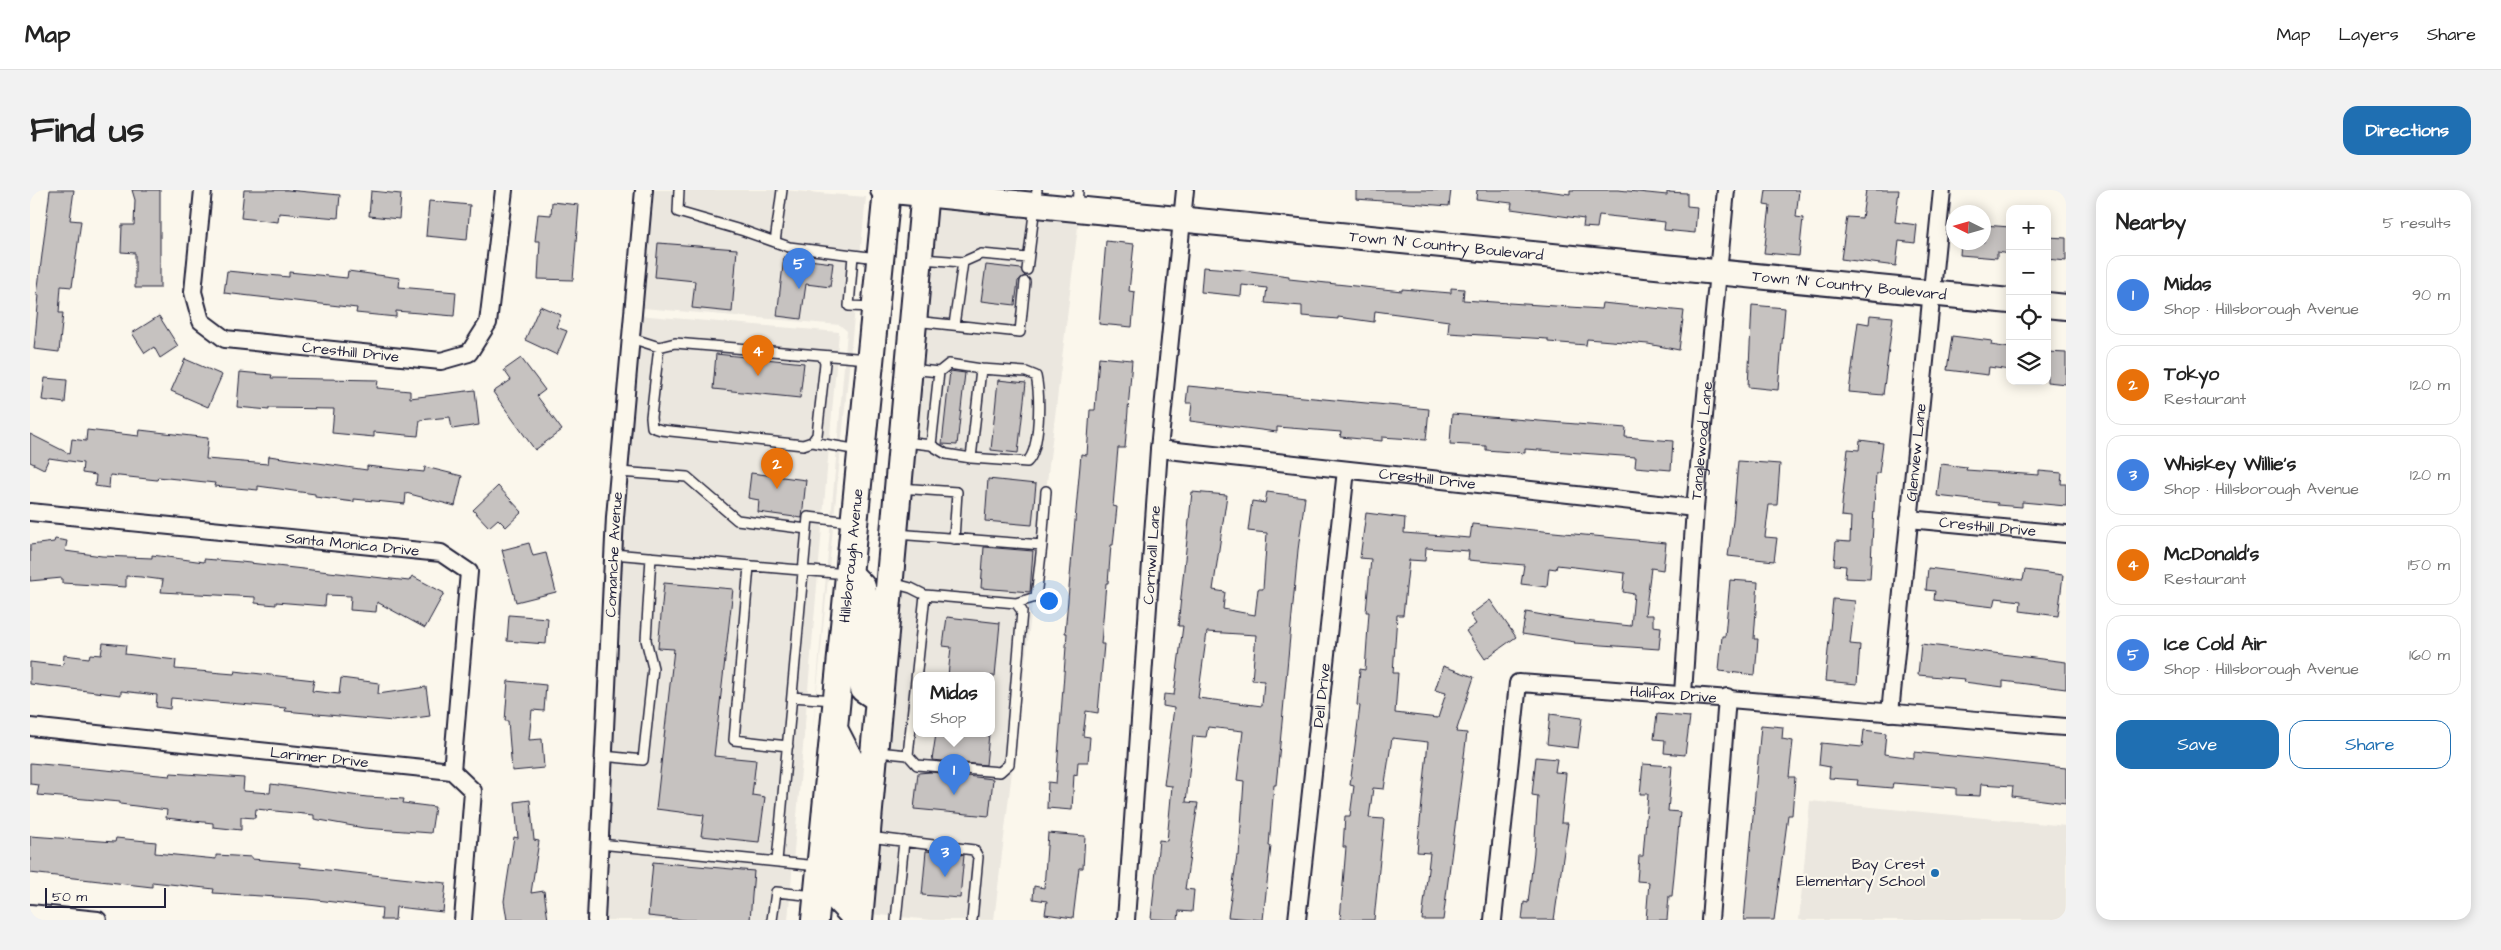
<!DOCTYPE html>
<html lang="en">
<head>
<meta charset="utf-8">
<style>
  :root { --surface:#fff; --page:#f2f2f2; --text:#222; --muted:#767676; --line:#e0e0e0; --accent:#1f6fb2 }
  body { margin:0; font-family:"Architects Daughter",sans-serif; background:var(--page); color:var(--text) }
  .controls { position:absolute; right:15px; top:15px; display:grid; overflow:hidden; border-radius:10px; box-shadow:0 2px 12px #0003 }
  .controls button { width:45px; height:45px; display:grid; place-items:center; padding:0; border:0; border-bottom:1px solid var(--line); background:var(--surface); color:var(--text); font:25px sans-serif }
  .compass { position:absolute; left:1916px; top:15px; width:45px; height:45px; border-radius:50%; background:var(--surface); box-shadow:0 2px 12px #0003; rotate:275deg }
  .scale { position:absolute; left:15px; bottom:12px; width:121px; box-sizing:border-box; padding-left:5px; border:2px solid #22223b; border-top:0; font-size:14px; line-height:18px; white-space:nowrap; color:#22223b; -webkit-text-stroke:4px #fbf7ec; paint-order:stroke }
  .you { position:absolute; left:1018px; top:410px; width:18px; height:18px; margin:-12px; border:4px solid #fff; border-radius:50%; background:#1a73e8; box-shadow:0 0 0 8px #1a73e833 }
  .badge { display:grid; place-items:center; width:32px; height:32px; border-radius:50%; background:var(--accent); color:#fff; font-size:16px; font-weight:700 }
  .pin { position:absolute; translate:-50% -41px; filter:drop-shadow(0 1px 2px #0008) }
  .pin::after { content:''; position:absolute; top:26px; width:18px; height:15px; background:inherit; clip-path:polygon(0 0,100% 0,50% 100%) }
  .popup { position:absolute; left:883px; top:482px; width:82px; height:65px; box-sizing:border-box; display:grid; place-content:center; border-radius:10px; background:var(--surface); filter:drop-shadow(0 1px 4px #0005); font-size:16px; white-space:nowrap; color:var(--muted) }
  .popup b { font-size:19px; color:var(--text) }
  .popup::after { content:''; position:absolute; left:50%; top:100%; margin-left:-10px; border:10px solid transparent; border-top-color:var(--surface) }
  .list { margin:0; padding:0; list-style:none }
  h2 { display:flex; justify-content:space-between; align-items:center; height:65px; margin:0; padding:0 20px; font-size:21px }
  h2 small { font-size:16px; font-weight:400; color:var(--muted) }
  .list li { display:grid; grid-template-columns:32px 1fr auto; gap:15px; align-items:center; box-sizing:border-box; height:80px; margin:0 10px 10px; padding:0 10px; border:1px solid var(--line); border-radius:15px }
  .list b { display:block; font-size:19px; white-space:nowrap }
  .list p { margin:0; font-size:16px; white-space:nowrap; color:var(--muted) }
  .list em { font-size:16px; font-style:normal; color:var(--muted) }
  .actions { display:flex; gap:10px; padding:15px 20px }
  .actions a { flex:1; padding:11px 0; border:1px solid var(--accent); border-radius:15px; text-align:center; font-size:18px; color:var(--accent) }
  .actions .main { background:var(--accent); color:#fff }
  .icon { flex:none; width:28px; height:28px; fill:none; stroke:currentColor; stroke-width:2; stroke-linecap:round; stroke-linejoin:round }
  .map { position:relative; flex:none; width:2036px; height:730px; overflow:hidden; border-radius:15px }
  header { display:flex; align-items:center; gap:30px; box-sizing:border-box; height:70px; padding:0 25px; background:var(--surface); border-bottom:1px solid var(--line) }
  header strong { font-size:24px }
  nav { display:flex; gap:28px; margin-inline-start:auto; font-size:18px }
  .intro { display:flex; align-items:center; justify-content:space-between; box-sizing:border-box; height:120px; padding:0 30px }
  h1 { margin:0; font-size:35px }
  .button { padding:12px 22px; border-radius:15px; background:var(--accent); color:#fff; font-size:18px; font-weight:700 }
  main { display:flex; gap:30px; padding:0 30px }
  aside { flex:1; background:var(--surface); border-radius:15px; box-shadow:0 2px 12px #0003 }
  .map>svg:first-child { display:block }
  .built { fill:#ebe7df; fill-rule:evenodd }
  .building { fill:#c6c2c0; stroke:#22223b; fill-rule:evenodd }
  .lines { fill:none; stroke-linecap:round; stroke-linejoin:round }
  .lane-casing { stroke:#22223b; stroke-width:12 }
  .street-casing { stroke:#22223b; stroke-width:20 }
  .secondary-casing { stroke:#22223b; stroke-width:28 }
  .primary-casing { stroke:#22223b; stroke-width:30 }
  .lane { stroke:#fbf7ec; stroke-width:9 }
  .street { stroke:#fbf7ec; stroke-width:16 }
  .secondary { stroke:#fbf7ec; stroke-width:24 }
  .primary { stroke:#fbf7ec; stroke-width:26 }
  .poi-dot { fill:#1f6fb2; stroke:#fbf7ec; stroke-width:2 }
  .labels { text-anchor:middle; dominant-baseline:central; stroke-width:4.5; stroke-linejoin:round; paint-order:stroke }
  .street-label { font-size:15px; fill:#22223b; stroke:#fbf7ec }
  .poi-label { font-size:15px; fill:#22223b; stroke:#fbf7ec; text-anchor:end }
</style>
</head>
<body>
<header>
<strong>Map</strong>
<nav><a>Map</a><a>Layers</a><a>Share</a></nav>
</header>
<div class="intro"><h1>Find us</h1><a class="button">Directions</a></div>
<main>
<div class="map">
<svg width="2036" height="730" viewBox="0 0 2036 730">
  <rect width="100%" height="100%" fill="#fbf7ec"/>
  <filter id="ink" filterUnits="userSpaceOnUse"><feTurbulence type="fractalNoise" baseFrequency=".02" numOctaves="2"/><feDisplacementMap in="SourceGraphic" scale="10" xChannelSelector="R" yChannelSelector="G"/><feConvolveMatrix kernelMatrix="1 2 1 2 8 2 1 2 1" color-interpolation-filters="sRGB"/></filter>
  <g filter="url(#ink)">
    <path class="built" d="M623 0H754L836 7 782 549 817 141 810 135 613 118Z
      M907 14 1049 28 964 730H902L839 724ZM886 486H962V544H886Z
      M607 125 809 142 758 730H555L572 373Z
      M1780 611 2036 636V730H1769Z"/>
    <path class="building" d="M20 0H44L40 30 51 31 42 97 31 96 29 123H33L29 162 4 159 9 105H7Z
      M102 0H130V98H105V63L91 62 92 35H104L105 10Z
      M214 0H257L310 5 308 28 249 23 248 32 211 28Z
      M1326 0H1421L1419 16 1326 9Z
      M1447 0H1509L1540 4V0H1588L1637 5V2L1657 3V16L1667 17 1665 43 1634 40 1635 32 1569 25 1567 38 1553 37 1554 29 1481 19 1482 13 1446 9Z
      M1736 0H1769L1766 27 1773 28 1769 66 1734 63 1740 16 1734 15Z
      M1836 0H1869L1865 32 1887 35 1885 53 1869 51 1866 76 1811 69 1817 27 1832 28Z
      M341 1 371 4 369 29 339 26Z
      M399 11 440 15 437 50 396 46Z
      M522 12 549 15 543 90 508 89 510 51H505L508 24 521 25Z
      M1954 35 1980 37V64L1967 62V68L1930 65 1931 52H1954Z
      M2017 47 2036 48V71L2017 69Z
      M1076 51 1104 54 1099 101 1105 102 1102 137 1069 134Z
      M628 53 707 59 702 122 662 118 665 91 625 87Z
      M754 67 803 73 800 97 776 94 771 129 747 126Z
      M956 75 991 79 995 86 988 91 985 115 951 111Z
      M1173 77 1213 80 1259 86V89L1372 101V99L1421 103V98L1434 99 1433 110 1571 119 1572 113 1654 121 1649 160 1618 154 1557 149 1556 155 1518 152V149L1418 143 1419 131 1345 121 1344 132 1308 127V129L1272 126V116L1235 113 1237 98 1212 95 1211 106 1171 102Z
      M197 81 259 87V82L317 88 318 81 370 88 369 97 426 102 424 126 366 121V127L326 123 327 118 194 103Z
      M1722 115 1755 118 1748 200 1718 197Z
      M510 116 531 125 526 137 537 141 527 165 495 150Z
      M1840 125 1863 127 1853 205 1819 202 1828 132 1839 134Z
      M129 126 148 156 130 168 124 157 115 163 102 143Z
      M1922 146 1962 151 1961 155 1980 158V180L1959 177 1958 185 1917 180Z
      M2017 162 2036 163V194L2017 192Z
      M686 164 774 173 770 208 683 199Z
      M1069 167 1102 170 1095 258H1088L1083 316 1087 317 1083 355H1081L1078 393H1076L1071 454H1074L1068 523 1056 521 1053 546 1060 547 1058 572H1048L1047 585 1044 584 1042 620 1017 618 1018 592 1026 593 1037 443H1035L1051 264 1057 265 1060 220H1065Z
      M491 168 515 200 507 206 532 240 505 260 463 202 481 190 474 180Z
      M155 169 192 185 178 217 141 201Z
      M920 181 935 183 927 255 912 254Z
      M210 182 242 185 241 188 348 190 347 198 380 201V208L445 200 449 235 422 239 420 227 390 230 388 246 344 242V247L302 243 304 219 239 218V220L207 217Z
      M15 188 37 190 35 213 12 210Z
      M968 190 996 193 988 263 961 260Z
      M1158 196 1399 219 1396 250 1352 247V251L1310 247 1311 242 1247 237V242L1160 231 1162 213H1156Z
      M1422 224 1596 238 1595 247 1643 251 1641 280 1605 277 1606 267 1495 259V263L1456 260V256L1420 254Z
      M57 240 109 246 110 240 178 248 176 269 238 274 239 266 337 280V276L394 282 395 277 432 286 425 316 376 303 375 314 324 309V312L285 307V304L228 296V300L184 296 185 293 128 287 127 290 80 285 79 298 65 296 66 285 52 283 53 273 19 268 14 279 0 272V244L40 264 42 249 56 251Z
      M1830 250 1853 253 1849 283H1846L1840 389 1815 388 1816 376 1804 375 1806 351 1820 352 1821 327 1811 326 1814 294 1818 259 1829 260Z
      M1708 271 1750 274 1747 315H1739L1735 347 1747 348 1744 371 1698 366 1703 331Z
      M1911 274 1937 277 1936 280 2009 285V281L2032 283 2031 294H2036V316L1992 312V317L1967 315 1968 313 1907 306Z
      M721 283 776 290 772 328 728 322 729 310 718 308Z
      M958 289 1006 294 1002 335 955 331Z
      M468 296 492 322 476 337 468 329 459 337 443 320Z
      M1162 302 1197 305 1183 400 1195 402 1193 419 1225 425 1228 399H1233L1237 343 1218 341 1222 311 1235 313 1237 302 1275 307 1268 360 1249 565 1246 595H1244L1239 656H1241L1233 730 1198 727 1207 666H1209L1214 591 1207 590 1213 541 1178 537 1176 547 1163 546 1156 612 1168 613 1155 699 1164 700 1162 722 1149 721 1148 730 1121 729 1129 650 1137 651 1142 596 1134 595 1144 518 1133 516 1134 504 1144 505 1153 436H1148ZM1177 442 1226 445 1222 490 1234 491 1232 516 1168 508Z
      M1336 323 1375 328 1374 343 1440 348 1442 334 1636 353 1633 380 1621 378 1615 425H1623V436L1631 437 1629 459 1544 453 1545 452 1492 444 1496 422 1535 429 1601 436 1604 404 1593 402 1595 383 1527 375 1526 379 1519 378 1517 397 1491 394 1494 375 1438 370 1439 361 1396 358 1395 371 1379 370 1373 425H1367L1363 483H1368L1365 523 1408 528 1416 503 1405 500 1413 476 1444 487 1426 542 1437 543 1413 730H1392L1400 663 1387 662 1398 552 1362 548 1354 599 1343 598 1339 628 1354 629 1344 730H1310L1316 657H1313L1315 626H1320L1324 596 1320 595 1330 516 1327 515 1330 479 1335 480 1339 422H1336L1341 369 1330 368Z
      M25 349 37 351 35 361 72 366 122 368V365L174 372V369L211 372 379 391 382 386 414 403 395 438 347 412 346 422 320 420 321 406 296 405 295 416 246 412V415L225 413V407L131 402 133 390 111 387 96 386V397L32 393V388L0 391V355L24 352Z
      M499 353 503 366 516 363 526 402 486 412 472 360Z
      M954 357 1003 361 1000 402 951 398Z
      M1898 378 1993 390 1995 380 2033 385 2028 426 1990 421 1991 411 1966 408 1964 417 1904 410 1905 401 1896 400Z
      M1700 390 1728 392 1724 449H1728L1725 485 1689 481 1692 446H1695Z
      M634 393 703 399 684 566 726 570 722 605 735 607 729 652 671 646 674 625 626 619 644 459 628 458Z
      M1803 409 1825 411 1820 454 1830 455 1827 494 1795 491Z
      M1460 410 1486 447 1455 469 1436 441 1446 434 1440 425Z
      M479 425 518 428 516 454 477 451Z
      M917 427 970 433 965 486H918L921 457 913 456Z
      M73 453 96 455 95 464 146 470 145 479 204 484 205 481 284 490 282 501 309 504 311 488 349 493 348 504 396 497 400 526 363 531 255 521 256 518 141 508 140 519 126 517 127 505 91 501V505L0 494V472L33 476 34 465 59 468 60 464 71 465Z
      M1891 454 2036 472V499L1973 491V497L1934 492 1935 489 1888 485Z
      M478 491 516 495 514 521 502 520 499 550 512 549 514 578 482 581 478 531H475Z
      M1520 524 1552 528 1548 558 1517 554Z
      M1627 524 1660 527 1655 565 1634 563 1635 550 1624 549Z
      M1731 535 1753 537 1752 549 1763 551 1759 587H1765L1762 625H1758L1744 730H1714Z
      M1834 540 1856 543 1854 564 1884 568V562L2036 578V613L1982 606 1983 596 1951 594 1950 606 1926 605V598L1863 593 1862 598 1827 595 1828 590 1799 588 1800 577 1789 575 1791 553 1832 557Z
      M906 544H959L956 575 902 570Z
      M1506 567 1527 569 1525 582 1536 583 1531 633H1538L1524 730H1492L1494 712 1498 713 1504 662 1508 606 1502 605Z
      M0 573 140 586 141 583 214 588 213 601 240 603 241 594 337 607 374 609 373 613 405 617 401 643 334 638 284 629V625L226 619 225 628 211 627V640L183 637V633L136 628 137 620 90 614V612L7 605 9 595 0 594Z
      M1613 574 1642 576 1638 621 1650 622 1642 706H1639L1637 730H1616L1619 692 1607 691 1609 666H1613L1618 604H1610Z
      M901 582 963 589 959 626 884 619 888 583Z
      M500 610 504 650 509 651 501 703 514 701 518 730H477L474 711 484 647 488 648 485 612Z
      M1018 643 1055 646 1053 678H1049L1043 728 1015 724 1017 711 1003 709 1004 696 1014 698Z
      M0 646 85 652 86 648 126 652 125 663 186 669V665L222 667V669L270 673V677L416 693 413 722 366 717 365 730H351L352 718 279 709 183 703 184 699 122 692V697L0 683Z
      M896 661 934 665 930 708 892 705Z
      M623 672 724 681 720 730H656L618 726Z"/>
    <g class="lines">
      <g class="lane-casing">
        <path id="lane" d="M649 0 648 22 714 41 759 57 847 68
          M1047 19 1048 0
          M745 52 752 0
          M823 65 819 116 843 117
          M891 69 933 72
          M997 80 1007 0
          M884 131 990 142 995 92
          M924 135 933 72 951 64 998 68
          M601 148 629 157
          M782 252 787 245 795 173 792 166
          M875 252 901 255 909 182 880 179
          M901 255 916 264 941 268 951 179 919 174 909 182
          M829 260 782 252 773 255 631 240 622 237 621 227 629 157 645 153 838 169
          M941 268 997 272C1011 259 1010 204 1006 186L996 182 951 179
          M589 282 657 287 707 330 777 339
          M869 298 927 302 924 349
          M866 344 1012 355 1006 407 986 413
          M1012 355 1016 301
          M583 364 817 384
          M719 376 704 550 758 556
          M762 507 804 510
          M847 562 878 565 895 405 881 398 862 393
          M878 565 887 575 970 582 979 574 992 421 986 413 895 405
          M573 566 613 570 623 478 616 450 621 367
          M839 647 944 660 948 667 942 730
          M570 654 788 676
          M747 671 778 327 821 332
          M742 730 746 702 785 706
          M866 730 874 651"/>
      </g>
      <g class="street-casing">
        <g id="street">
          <path id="s1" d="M173 0 163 102 171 131 195 149 411 171 439 163 458 133 474 0"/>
          <path id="s2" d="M1129 259 1665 318"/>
          <path id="s3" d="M0 322 411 363 439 382 422 581"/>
          <path id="s4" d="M1879 329 2036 344"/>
          <path id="s5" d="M1653 504 1665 318 1696 0"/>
          <path id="s6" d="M1860 523 1912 0"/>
          <path id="s7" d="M0 537 422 581 443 601 433 730"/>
          <path d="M0 723 68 730"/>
          <path id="s8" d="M566 730 585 327 614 0"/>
          <path id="s9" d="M1096 730 1129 259 1155 0"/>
          <path id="s10" d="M1267 730 1316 280"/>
          <path id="s11" d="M1463 730 1488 493C1671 505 1853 523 2036 537"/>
          <path d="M1680 730 1697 507"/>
        </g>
      </g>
      <g class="secondary-casing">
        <g id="secondary">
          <path id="s12" d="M853 0 1980 111"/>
          <path d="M2017 115 2036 117"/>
        </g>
      </g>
      <g class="primary-casing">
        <g id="primary">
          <path d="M819 384 832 397 835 413 832 488 834 499 849 509"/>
          <path d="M804 539 821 572 809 710 828 730"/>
          <path id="s13" d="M785 730 857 0"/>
          <path d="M829 730 895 0"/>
        </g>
      </g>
      <use href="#lane" class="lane"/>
      <use href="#street" class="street"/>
      <use href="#secondary" class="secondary"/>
      <use href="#primary" class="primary"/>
    </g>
  </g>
  <circle class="poi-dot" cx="1905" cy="683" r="5"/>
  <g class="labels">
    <g class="street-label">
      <text stroke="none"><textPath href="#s12" startOffset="566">Town 'N' Country Boulevard</textPath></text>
      <text stroke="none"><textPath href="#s12" startOffset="971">Town 'N' Country Boulevard</textPath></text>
      <text stroke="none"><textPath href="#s1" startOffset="289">Cresthill Drive</textPath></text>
      <text stroke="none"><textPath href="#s5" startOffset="254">Tanglewood Lane</textPath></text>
      <text stroke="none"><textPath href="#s6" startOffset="262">Glenview Lane</textPath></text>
      <text stroke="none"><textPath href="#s2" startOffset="270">Cresthill Drive</textPath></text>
      <text stroke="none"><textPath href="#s4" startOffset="79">Cresthill Drive</textPath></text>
      <text stroke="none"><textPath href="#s3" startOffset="324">Santa Monica Drive</textPath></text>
      <text stroke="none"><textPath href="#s8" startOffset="366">Comanche Avenue</textPath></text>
      <text stroke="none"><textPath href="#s13" startOffset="366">Hillsborough Avenue</textPath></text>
      <text stroke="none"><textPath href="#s9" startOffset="366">Cornwall Lane</textPath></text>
      <text stroke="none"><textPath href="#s11" startOffset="394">Halifax Drive</textPath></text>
      <text stroke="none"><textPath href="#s10" startOffset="226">Dell Drive</textPath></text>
      <text stroke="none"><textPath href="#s7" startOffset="291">Larimer Drive</textPath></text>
    </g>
    <g class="poi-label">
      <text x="1895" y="674">Bay Crest<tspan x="1895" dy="17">Elementary School</tspan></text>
    </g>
  </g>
</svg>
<div class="controls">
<button>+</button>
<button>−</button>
<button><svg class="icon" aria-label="locate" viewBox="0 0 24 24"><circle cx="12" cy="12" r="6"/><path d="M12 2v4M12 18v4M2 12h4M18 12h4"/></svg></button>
<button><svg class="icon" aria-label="layers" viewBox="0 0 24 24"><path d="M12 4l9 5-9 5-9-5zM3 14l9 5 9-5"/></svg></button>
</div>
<svg class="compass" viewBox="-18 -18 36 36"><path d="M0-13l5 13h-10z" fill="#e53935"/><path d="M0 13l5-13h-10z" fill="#767676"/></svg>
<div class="scale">50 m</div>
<div class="you"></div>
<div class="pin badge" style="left:924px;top:605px;background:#3f7fe0">1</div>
<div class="popup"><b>Midas</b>Shop</div>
<div class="pin badge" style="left:747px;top:299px;background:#e8710a">2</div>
<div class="pin badge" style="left:915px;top:687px;background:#3f7fe0">3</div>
<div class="pin badge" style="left:728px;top:186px;background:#e8710a">4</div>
<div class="pin badge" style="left:769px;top:99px;background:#3f7fe0">5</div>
</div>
<aside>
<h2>Nearby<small>5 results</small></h2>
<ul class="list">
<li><span class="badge" style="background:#3f7fe0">1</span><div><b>Midas</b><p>Shop · Hillsborough Avenue</p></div><em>90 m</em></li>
<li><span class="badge" style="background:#e8710a">2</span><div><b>Tokyo</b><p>Restaurant</p></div><em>120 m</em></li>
<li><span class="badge" style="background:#3f7fe0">3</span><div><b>Whiskey Willie's</b><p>Shop · Hillsborough Avenue</p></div><em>120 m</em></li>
<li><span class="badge" style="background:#e8710a">4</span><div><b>McDonald's</b><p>Restaurant</p></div><em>150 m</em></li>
<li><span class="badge" style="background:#3f7fe0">5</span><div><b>Ice Cold Air</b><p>Shop · Hillsborough Avenue</p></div><em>160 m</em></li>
</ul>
<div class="actions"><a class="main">Save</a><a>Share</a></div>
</aside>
</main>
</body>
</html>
